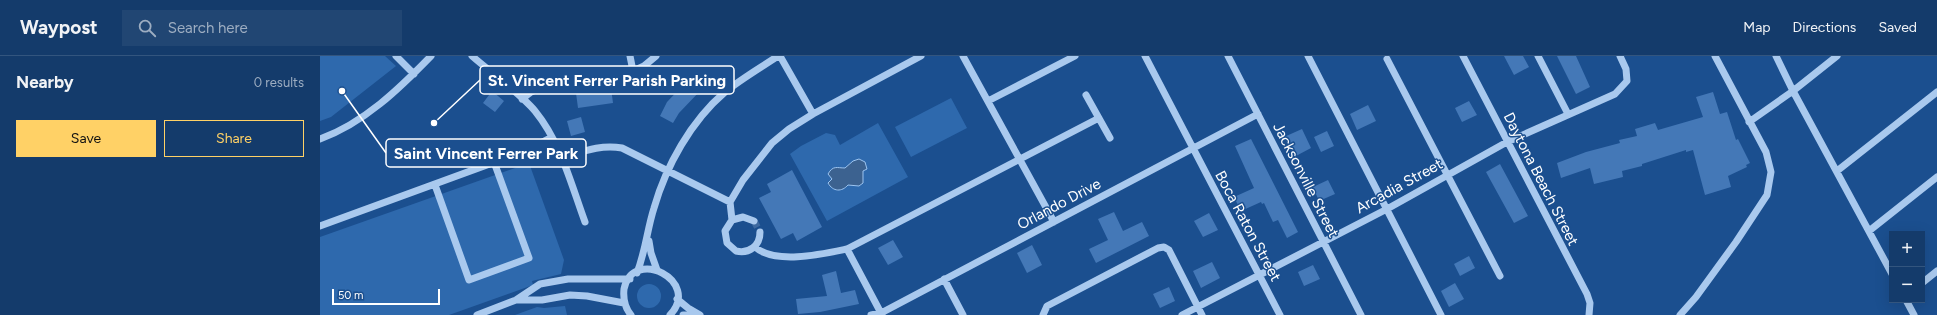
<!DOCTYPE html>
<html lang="en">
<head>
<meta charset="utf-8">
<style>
  :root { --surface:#143b6b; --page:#214673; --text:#f1f3f6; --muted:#9dadc1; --line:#33557e; --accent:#ffd166 }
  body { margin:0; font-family:Figtree,sans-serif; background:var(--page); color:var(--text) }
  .controls { position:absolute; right:12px; bottom:12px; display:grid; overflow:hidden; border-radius:0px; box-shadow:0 4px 16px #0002 }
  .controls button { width:36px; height:36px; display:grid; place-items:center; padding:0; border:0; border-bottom:1px solid var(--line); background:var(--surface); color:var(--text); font:20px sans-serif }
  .scale { position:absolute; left:12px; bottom:10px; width:108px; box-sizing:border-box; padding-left:4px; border:2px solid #fff; border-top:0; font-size:11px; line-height:14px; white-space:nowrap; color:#fff; -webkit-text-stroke:3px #1b4f8f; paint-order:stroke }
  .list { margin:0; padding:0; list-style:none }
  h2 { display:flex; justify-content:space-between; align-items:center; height:52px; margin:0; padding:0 16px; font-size:17px }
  h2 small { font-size:13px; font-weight:400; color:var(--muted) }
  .actions { display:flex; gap:8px; padding:12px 16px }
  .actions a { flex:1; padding:9px 0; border:1px solid var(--accent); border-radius:0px; text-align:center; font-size:14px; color:var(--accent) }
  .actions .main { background:var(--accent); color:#111 }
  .icon { flex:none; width:22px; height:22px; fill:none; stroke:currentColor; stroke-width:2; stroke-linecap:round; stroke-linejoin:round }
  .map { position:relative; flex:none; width:1617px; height:259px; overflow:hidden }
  header { display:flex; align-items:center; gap:24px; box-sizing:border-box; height:56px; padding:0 20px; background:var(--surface); border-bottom:1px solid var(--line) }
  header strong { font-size:19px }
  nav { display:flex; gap:22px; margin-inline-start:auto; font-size:14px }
  .search { width:280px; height:36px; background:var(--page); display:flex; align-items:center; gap:10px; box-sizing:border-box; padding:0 14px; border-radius:0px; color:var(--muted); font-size:15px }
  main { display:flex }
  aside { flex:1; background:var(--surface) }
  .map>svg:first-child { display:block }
  .green { fill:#2e69ad }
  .water { fill:#3c6290; stroke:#9cc4f0 }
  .building { fill:#4478b7 }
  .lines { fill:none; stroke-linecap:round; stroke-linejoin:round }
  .minor-tunnel { stroke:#3d69a0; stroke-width:7; stroke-dasharray:7 3.5; stroke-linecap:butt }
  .minor { stroke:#a9c9ee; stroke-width:7 }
  .labels { text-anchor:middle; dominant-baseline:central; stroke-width:3; stroke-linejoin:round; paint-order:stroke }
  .street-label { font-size:15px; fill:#fff; stroke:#1b4f8f }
  .leader { fill:none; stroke:#fff; stroke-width:1.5 }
  .callout-dot { fill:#fff; stroke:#1b4f8f; stroke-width:1.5 }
  .callout { fill:#1b4f8f; stroke:#fff; stroke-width:1.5 }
  .callout-label { font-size:16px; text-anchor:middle; font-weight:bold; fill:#fff }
</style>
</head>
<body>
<header>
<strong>Waypost</strong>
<div class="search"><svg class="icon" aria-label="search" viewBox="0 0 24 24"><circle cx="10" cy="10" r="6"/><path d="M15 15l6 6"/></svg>Search here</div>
<nav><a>Map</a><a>Directions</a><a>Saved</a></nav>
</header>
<main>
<aside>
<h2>Nearby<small>0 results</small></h2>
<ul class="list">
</ul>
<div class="actions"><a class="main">Save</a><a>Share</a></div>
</aside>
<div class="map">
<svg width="1617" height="259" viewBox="0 0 1617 259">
  <rect width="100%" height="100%" fill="#1b4f8f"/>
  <path class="green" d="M0 0H65L76 10 11 61 0 65Z
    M631 42 647 72 591 101 575 71Z
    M558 67 588 121 507 165 470 98 481 90 506 77 515 79 520 89Z
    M209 107 244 204 241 218 212 225 213 229 129 259H0V181Z
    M317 240a12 12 0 1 1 24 0a12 12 0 1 1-24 0Z
    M245 250 247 259H195L217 251 224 252Z"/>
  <path class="water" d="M539 103 545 106 547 113 543 115V127L539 130 528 129C522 136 513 136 508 127L512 123 508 118C513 109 517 112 525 112L533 105Z"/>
  <path class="building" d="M1184 0H1203L1209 11 1194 19Z
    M1237 0H1256L1270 31 1256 38Z
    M368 24 380 35 359 57 353 67 340 60 347 46Z
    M291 32 293 47 258 52 256 37Z
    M172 35 184 45 175 56 163 47Z
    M1393 36 1400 58 1407 56 1416 84 1418 83 1430 107 1426 109 1427 111 1408 120 1411 131 1385 139 1373 94 1366 96V94L1322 108V110L1302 115 1303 121 1274 128 1270 112 1241 122 1237 107 1266 96 1300 87 1299 84 1317 80 1315 73 1335 67 1338 74 1383 61 1376 41Z
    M1149 45 1157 59 1142 66 1135 52Z
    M1048 49 1056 65 1037 74 1030 58Z
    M261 61 265 76 251 80 247 65Z
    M982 73 991 92 974 101 964 81Z
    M1007 75 1014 90 1001 96 994 81Z
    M931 83 978 176 967 182 958 164 953 166 944 147 942 148 941 146 921 155 914 141 934 132 915 90Z
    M1180 108 1208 160 1194 167 1166 116Z
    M472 114 502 171 477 185 473 177 461 183 439 142 451 136 447 128Z
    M1008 124 1015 138 999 145 993 131Z
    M794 156 803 175 822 166 829 180 776 207 769 193 788 184 778 163Z
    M889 157 898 174 883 181 874 165Z
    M573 184 583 201 568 209 558 192Z
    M712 189 722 209 707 217 697 197Z
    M1149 200 1155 212 1140 220 1134 208Z
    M892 206 900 222 881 232 873 215Z
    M993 209 1000 223 984 230 978 216Z
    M516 215 521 237 535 234 539 248 500 256 478 258 476 243 507 240 502 219Z
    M1135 227 1144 243 1129 251 1121 235Z
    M849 231 855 245 840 252 833 238Z"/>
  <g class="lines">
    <path class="minor-tunnel" d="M434 165 440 176"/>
    <path class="minor" d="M76 0 94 18
      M152 0C170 16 200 37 215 55 241 87 251 128 265 166
      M310 0 313 15
      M460 0 493 58
      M643 0 734 166
      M825 0 960 259
      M908 0 1041 259
      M988 0 1121 259
      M1143 0 1267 238 1270 247 1269 259
      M1218 0 1248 58
      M1456 0 1473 35 1572 218
      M1067 3 1180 220
      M766 39 790 82
      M202 43 211 36 225 30 313 15 324 10 336 0
      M668 45 755 0
      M1429 66 1473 35 1517 0
      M0 83C44 67 79 33 111 0
      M242 102C262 96 280 88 302 92L410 146
      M1517 115 1617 36
      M115 129 149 224 209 202 174 106
      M412 164 410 146 423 124 452 87 469 73 493 58 601 0
      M434 165 423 161 412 164 405 175 407 187 416 195C429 198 440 190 440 176
      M0 170 205 95 232 81
      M1549 175 1617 121
      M329 185 331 197 337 214
      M435 191C455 209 503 198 527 193L779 62
      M527 193 562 259
      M317 217C326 193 327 174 334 152 346 110 371 65 405 36 421 23 440 12 458 0
      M624 223 643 259
      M1602 227 1617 215
      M357 243 368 252 380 259
      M196 244H222L250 239 267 240 304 247
      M1586 244 1594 259
      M157 259 196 244 220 228 248 223H310
      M311 259C305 252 303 243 304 233 313 190 382 225 350 259
      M363 259H374
      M551 259 561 257 938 58
      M723 259 727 250 838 192 844 191 849 194 882 259
      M862 259 1067 153 1187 86 1295 38 1307 25 1306 13 1300 0
      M1360 259 1376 241 1416 186 1447 139 1451 116 1446 96 1395 0"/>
  </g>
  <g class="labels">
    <g class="street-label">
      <text transform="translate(1221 123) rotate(63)">Daytona Beach Street</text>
      <text transform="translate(986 124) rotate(63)">Jacksonville Street</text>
      <text transform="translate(1079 130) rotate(-29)">Arcadia Street</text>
      <text transform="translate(739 148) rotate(-28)">Orlando Drive</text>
      <text transform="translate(928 170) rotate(62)">Boca Raton Street</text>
    </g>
  </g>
  <path class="leader" d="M114 67L160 24M22 35L66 97"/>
  <g class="callout-dot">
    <circle cx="114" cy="67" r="4"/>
    <circle cx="22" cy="35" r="4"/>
  </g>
  <g class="callout">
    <rect x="160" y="10" width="254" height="28" rx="4"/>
    <rect x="66" y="83" width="200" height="28" rx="4"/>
  </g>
  <g class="callout-label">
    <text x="287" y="30">St. Vincent Ferrer Parish Parking</text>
    <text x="166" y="103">Saint Vincent Ferrer Park</text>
  </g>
</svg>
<div class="controls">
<button>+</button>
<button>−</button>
</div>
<div class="scale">50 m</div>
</div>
</main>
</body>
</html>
